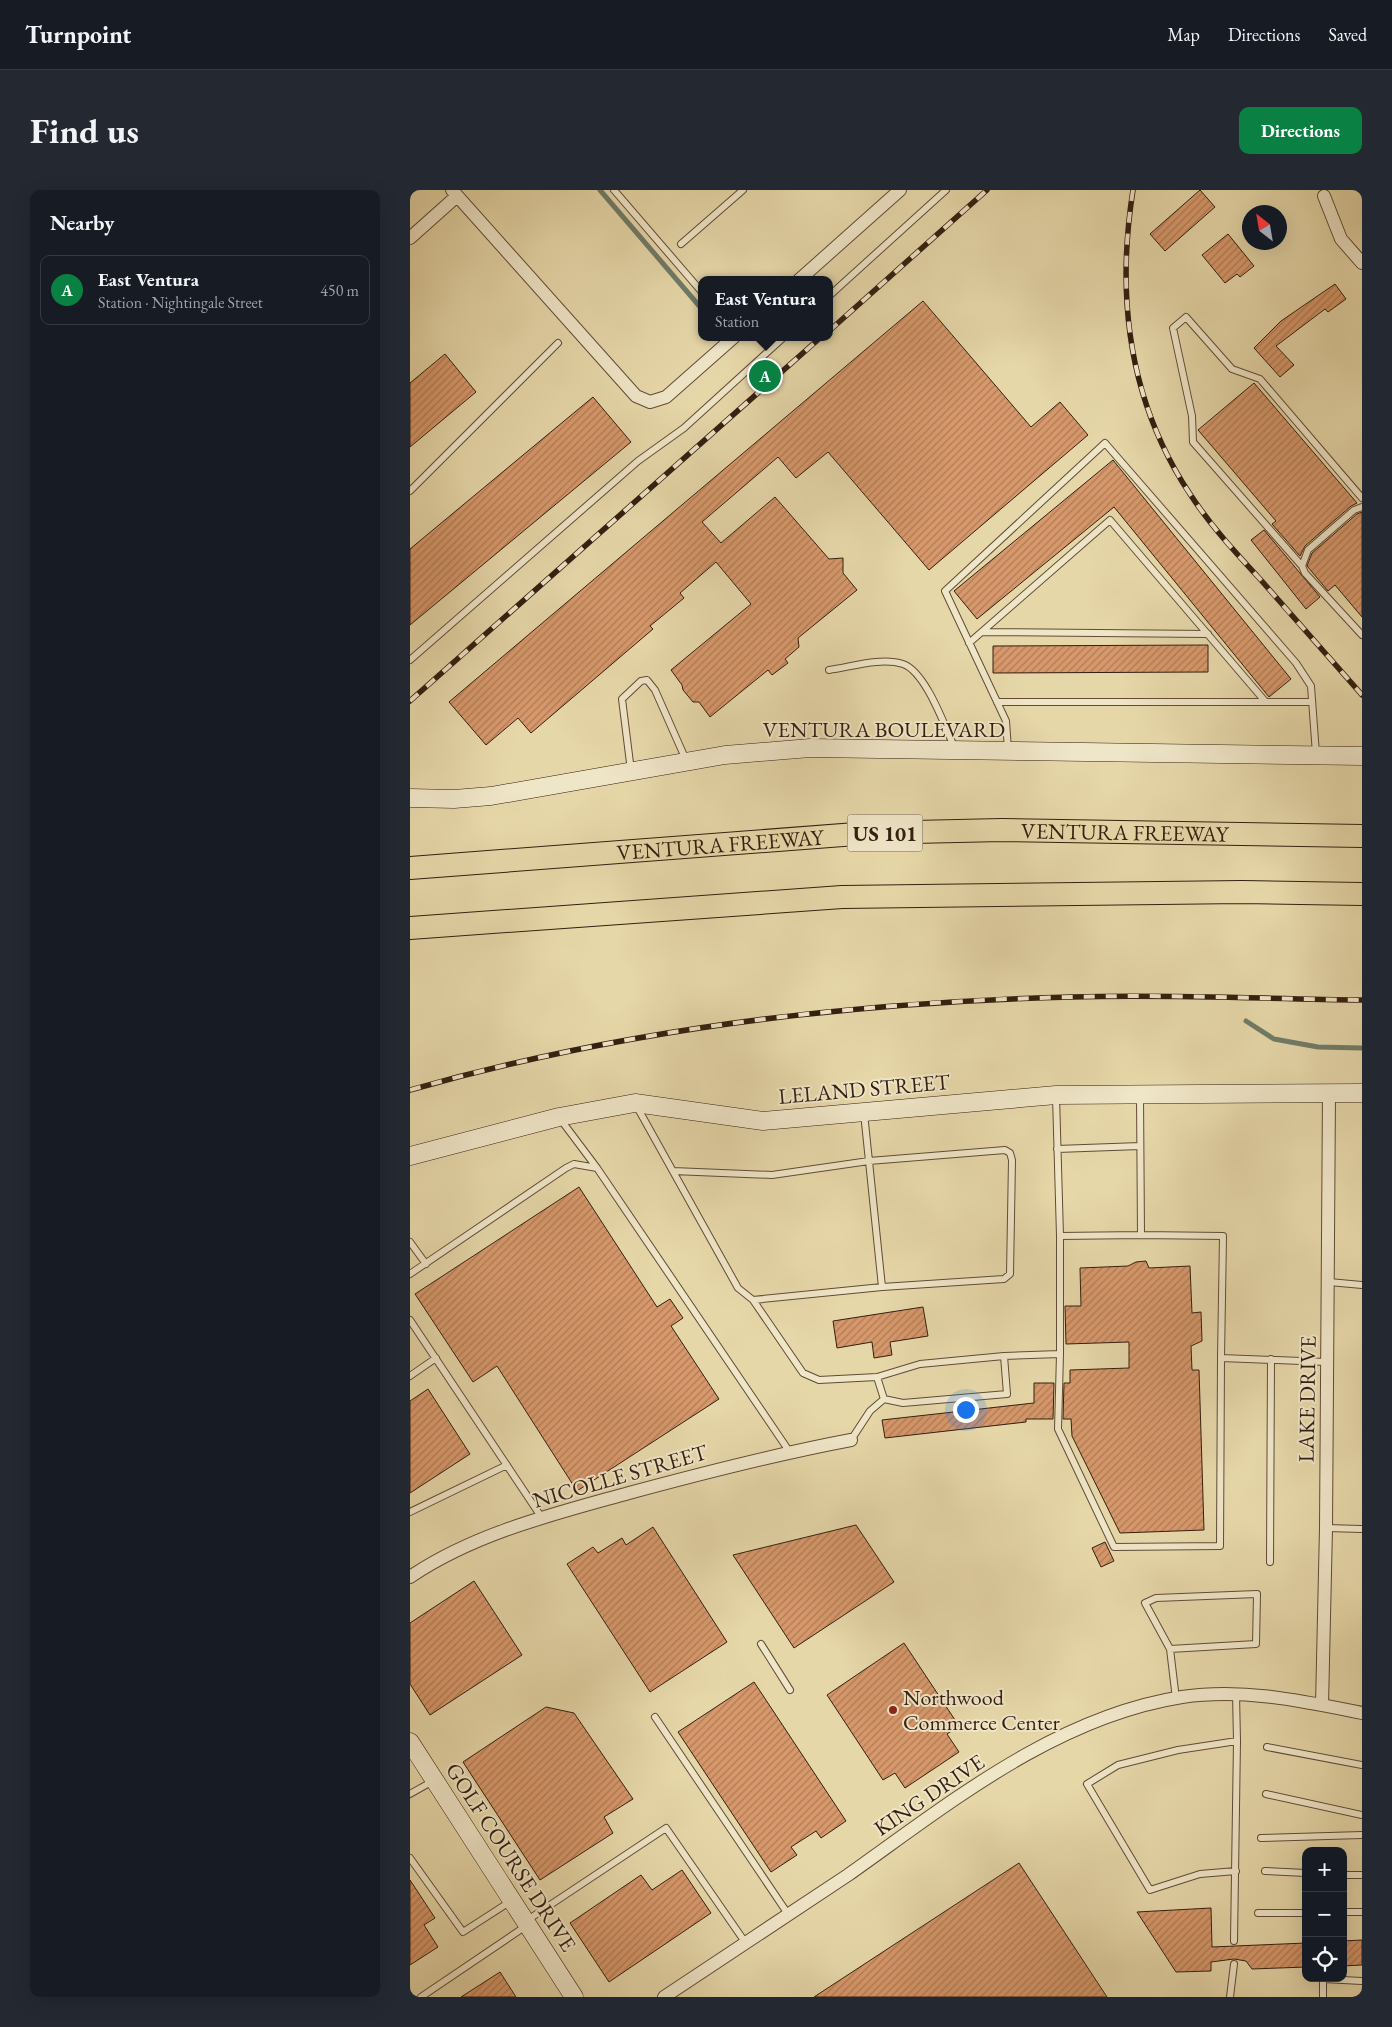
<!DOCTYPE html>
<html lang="en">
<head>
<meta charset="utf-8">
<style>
  :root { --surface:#171b24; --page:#242831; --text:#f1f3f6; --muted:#9ea1a6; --line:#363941; --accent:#0b8043 }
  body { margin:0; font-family:"EB Garamond",serif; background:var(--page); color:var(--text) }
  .controls { position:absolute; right:15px; bottom:15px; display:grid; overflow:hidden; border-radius:10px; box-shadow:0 5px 20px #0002 }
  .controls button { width:45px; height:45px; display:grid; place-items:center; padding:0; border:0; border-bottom:1px solid var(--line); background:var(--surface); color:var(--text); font:25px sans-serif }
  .compass { position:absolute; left:832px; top:15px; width:45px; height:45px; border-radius:50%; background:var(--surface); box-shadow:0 5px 20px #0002; rotate:329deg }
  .you { position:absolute; left:555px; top:1219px; width:18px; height:18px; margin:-12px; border:4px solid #fff; border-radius:50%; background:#1a73e8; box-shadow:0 0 0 8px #1a73e833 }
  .badge { display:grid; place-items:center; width:32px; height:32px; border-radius:50%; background:var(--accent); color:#fff; font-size:16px; font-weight:700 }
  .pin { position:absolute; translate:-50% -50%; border:2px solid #fff; box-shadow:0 1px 5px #0006 }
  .popup { position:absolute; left:288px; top:86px; width:135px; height:65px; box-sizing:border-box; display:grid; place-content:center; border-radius:10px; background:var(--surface); filter:drop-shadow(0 1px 4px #0005); font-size:16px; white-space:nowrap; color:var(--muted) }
  .popup b { font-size:19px; color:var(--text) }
  .popup::after { content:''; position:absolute; left:50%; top:100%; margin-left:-10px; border:10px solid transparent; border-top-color:var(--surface) }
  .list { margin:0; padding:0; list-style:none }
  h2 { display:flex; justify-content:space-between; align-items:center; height:65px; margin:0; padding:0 20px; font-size:21px }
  h2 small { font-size:16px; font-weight:400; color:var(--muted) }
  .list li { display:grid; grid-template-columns:32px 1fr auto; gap:15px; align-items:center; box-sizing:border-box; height:70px; margin:0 10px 10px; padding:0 10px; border:1px solid var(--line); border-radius:10px }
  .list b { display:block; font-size:19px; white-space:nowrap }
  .list p { margin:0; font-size:16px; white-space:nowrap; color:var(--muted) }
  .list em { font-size:16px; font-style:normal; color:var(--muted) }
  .icon { flex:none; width:28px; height:28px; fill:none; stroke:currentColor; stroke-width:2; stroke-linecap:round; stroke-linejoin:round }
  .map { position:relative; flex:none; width:952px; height:1807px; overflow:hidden; border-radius:10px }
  header { display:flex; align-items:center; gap:30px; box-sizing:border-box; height:70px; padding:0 25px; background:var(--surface); border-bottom:1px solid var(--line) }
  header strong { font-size:24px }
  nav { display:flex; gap:28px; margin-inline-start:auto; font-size:18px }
  .intro { display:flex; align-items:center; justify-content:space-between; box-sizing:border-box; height:120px; padding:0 30px }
  h1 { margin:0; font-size:35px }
  .button { padding:12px 22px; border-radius:10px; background:var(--accent); color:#fff; font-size:18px; font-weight:700 }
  main { display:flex; gap:30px; padding:0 30px }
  aside { flex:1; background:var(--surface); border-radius:10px; box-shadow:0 5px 20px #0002 }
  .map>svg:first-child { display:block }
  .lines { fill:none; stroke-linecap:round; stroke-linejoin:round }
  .stream { stroke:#6f7c68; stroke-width:5 }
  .building { fill:url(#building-hatch); stroke:#331e10 }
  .lane-casing { stroke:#604c36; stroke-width:8 }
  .street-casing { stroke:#604c36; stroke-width:14 }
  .secondary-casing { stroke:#331e10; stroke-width:19 }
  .highway-casing { stroke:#331e10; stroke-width:24 }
  .lane { stroke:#efe5c7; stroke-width:6 }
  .street { stroke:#efe5c7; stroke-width:12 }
  .secondary { stroke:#efe5c7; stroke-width:18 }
  .highway { stroke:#e6d7a9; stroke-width:22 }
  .rail-casing { stroke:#331e10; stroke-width:5.5 }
  .rail { stroke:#efe5c7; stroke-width:4; stroke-dasharray:11; stroke-linecap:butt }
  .poi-dot { fill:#8f2418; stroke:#efe5c7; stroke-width:2 }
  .labels { text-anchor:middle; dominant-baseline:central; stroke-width:4; stroke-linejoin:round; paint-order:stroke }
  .shield { fill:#efe5c7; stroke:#6b5a47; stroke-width:1 }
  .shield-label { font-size:21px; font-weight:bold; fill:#331e10 }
  .street-label { font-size:22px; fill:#331e10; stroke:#efe5c7 }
  .poi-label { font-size:22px; fill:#331e10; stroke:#efe5c7; text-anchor:start }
</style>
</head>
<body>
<header>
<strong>Turnpoint</strong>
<nav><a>Map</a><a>Directions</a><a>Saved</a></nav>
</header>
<div class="intro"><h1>Find us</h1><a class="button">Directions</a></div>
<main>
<aside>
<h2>Nearby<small></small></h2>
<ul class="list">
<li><span class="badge">A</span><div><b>East Ventura</b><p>Station · Nightingale Street</p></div><em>450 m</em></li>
</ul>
</aside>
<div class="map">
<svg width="952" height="1807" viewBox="0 0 952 1807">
  <defs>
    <pattern id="building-hatch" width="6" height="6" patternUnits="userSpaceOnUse" patternTransform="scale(1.25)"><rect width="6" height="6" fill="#d7986b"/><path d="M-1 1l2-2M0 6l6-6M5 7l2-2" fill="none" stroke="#af7b57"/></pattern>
  </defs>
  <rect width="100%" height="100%" fill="#e6d7a9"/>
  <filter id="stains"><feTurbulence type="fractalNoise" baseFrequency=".004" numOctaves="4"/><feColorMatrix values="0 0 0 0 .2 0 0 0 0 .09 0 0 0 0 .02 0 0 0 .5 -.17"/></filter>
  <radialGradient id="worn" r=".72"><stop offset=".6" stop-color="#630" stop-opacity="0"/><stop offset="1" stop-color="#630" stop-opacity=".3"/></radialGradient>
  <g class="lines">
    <path class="stream" d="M190 0 291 118
      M836 831 864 849 908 857 952 858"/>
  </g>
  <path class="building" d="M790 0 805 17 755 61 740 44Z
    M818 44 844 76 830 87 827 84 815 93 792 65Z
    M925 94 936 109 918 122 915 119 866 156 884 175 870 187 844 158 871 131Z
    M513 111 621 237 650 212 678 245 519 380 418 262 386 288 368 267 292 332 311 353 365 307 419 369 433 368V383L447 400 388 448 389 457 375 469 378 473 362 485 358 480 300 527 289 512H283L273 500 272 495 261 480 341 414 306 372 270 403 274 408 240 436 243 439 121 543 108 528 76 555 39 512Z
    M35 164 66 202 0 257V193Z
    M844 193 947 313 941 316 895 356 890 366 862 334 866 331 788 240Z
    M183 207 221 252 0 435V359Z
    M703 270 881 489 859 507 704 317 567 429 544 401Z
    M952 322V427L925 395 918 401 897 376 902 363 947 324Z
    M854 340 910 407 896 419 841 350Z
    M798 455V482L583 483V456Z
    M169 997 247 1117 260 1109 273 1128 261 1136 309 1209 167 1301 87 1176 63 1192 5 1104Z
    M736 1071 739 1078 780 1076 782 1123 791 1122 792 1151 781 1156 782 1180H789L794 1340 710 1343 662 1246 661 1229H653L654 1193H660V1180L719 1178V1152L656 1154 655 1116H671L670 1078 718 1076 726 1072Z
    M513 1117 518 1146 480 1152 482 1165 464 1168 462 1152 427 1158 423 1131Z
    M624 1193H644L643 1229H616V1232L475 1248 472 1230 624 1213Z
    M18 1199 60 1264 0 1303V1211Z
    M446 1335 484 1392 384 1458 323 1365Z
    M243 1337 317 1452 240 1502 157 1374 183 1357 188 1363 212 1348 216 1355Z
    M695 1352 704 1371 691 1377 682 1358Z
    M64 1391 112 1465 20 1525 0 1494V1433Z
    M494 1453 549 1536 537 1544 549 1562 495 1598 485 1583 473 1590 417 1505Z
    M344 1492 436 1631 411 1648 406 1641 381 1657 387 1665 361 1682 268 1542Z
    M136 1517 164 1523 223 1609 194 1627 203 1643 130 1690 53 1572Z
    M609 1673 697 1807H404Z
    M272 1680 301 1723 199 1792 160 1733 231 1685 242 1700Z
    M0 1690 25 1728 14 1735 28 1757 0 1775Z
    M801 1718 802 1757 896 1753V1777L842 1779 836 1771 824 1769 801 1772V1781L766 1782 727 1722Z
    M952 1750V1775L933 1776V1751Z
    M90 1782 106 1807H51Z"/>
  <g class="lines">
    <g class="lane-casing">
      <path id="lane" d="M204 0 291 101
        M271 54 333 0
        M419 106 536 0
        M0 301 148 153
        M952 317 944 320 898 360 892 376 895 383 952 445
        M892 376 783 252 782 226 763 138 776 127 822 179 850 189 952 308
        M572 442 798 444
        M559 453 700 330 854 510
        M0 470 228 271 274 238 374 147
        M419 480C441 477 471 467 493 474 516 482 535 537 545 559
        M587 512H902
        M598 560 596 531 535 401 695 253 886 473 901 496 906 564
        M221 581 212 509 231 491 237 490 245 500 276 570
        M646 906 650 1046 731 1045 730 905
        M226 915 328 1098 343 1110 472 1097 454 923
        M151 930 187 978
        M647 959 730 956
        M263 981 362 985 459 971 595 960 600 963 602 970 600 1084 594 1089 472 1097
        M731 1045 813 1046 811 1168 917 1172
        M0 1052 16 1074
        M0 1084 156 978 164 974 187 978 379 1261
        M919 1092 952 1095
        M343 1110 393 1183 409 1190 467 1187 474 1209
        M0 1130 132 1328
        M650 1164 648 1239 704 1357 810 1356 811 1168
        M0 1186 26 1168
        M467 1187 510 1174 594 1166
        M441 1250 460 1221 474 1209 493 1213 597 1204 594 1166 650 1164V1046
        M0 1322 97 1275
        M916 1338 952 1339
        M860 1372 861 1169
        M351 1454 380 1500
        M760 1459 846 1454 847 1404 746 1408 735 1413 760 1459 766 1509
        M826 1504 827 1551 768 1560 708 1575 677 1594 740 1700 790 1684 826 1681
        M245 1527 378 1724
        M857 1557 952 1575
        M0 1604 23 1591
        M856 1604 952 1625
        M851 1648 952 1645
        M0 1668 53 1742 101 1711
        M855 1681 896 1683
        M933 1685H952
        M933 1722H952
        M848 1723H896
        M116 1731 256 1638 335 1752
        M824 1751 827 1551
        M11 1807 116 1736
        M820 1807 824 1774
        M913 1807V1789L952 1791"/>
    </g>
    <g class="street-casing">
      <path id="street" d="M42 0 226 206 240 212 256 207 324 147
        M914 6 931 49 952 73
        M0 48 47 6
        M389 90 490 0
        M0 1387C65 1343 144 1324 219 1303 293 1283 366 1264 441 1250
        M912 1515 916 1338 919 903
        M254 1807C315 1766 377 1726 438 1685 540 1613 645 1527 772 1507 834 1498 892 1511 952 1523"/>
    </g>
    <g class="secondary-casing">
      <path id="secondary" d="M0 608 44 609 81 606 315 565 400 558 952 566
        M0 966 149 927 225 913 353 931 646 905 952 903
        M0 1552 164 1807"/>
    </g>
    <g class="highway-casing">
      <g id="highway">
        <path id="s1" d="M0 678 459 643 592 640 952 646"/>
        <path d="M0 738 432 707 832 702 952 704"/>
      </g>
    </g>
    <use href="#lane" class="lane"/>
    <use href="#street" class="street"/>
    <use href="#secondary" class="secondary"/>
    <use href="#highway" class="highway"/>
    <g class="rail-casing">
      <path id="rail" d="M723 0C706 107 719 212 780 304 800 335 825 362 850 389 884 428 918 466 952 505
        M419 141 577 0
        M0 511 411 147
        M0 900C215 839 439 812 662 807 759 804 856 809 952 810"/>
    </g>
    <use href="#rail" class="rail"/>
  </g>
  <circle class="poi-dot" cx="483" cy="1520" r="5"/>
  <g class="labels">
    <rect class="shield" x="437.5" y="624.5" width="75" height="37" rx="4"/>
    <g class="shield-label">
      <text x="475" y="643">US 101</text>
    </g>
    <g class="street-label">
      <text x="474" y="539">VENTURA BOULEVARD</text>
      <text stroke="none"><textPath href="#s1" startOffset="716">VENTURA FREEWAY</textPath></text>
      <text stroke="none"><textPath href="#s1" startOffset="311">VENTURA FREEWAY</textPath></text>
      <text transform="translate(454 899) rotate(-5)">LELAND STREET</text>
      <text transform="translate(897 1209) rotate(-89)">LAKE DRIVE</text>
      <text transform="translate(210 1286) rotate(-16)">NICOLLE STREET</text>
      <text transform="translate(519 1605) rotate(-34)">KING DRIVE</text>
      <text transform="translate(101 1667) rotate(57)">GOLF COURSE DRIVE</text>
    </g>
    <g class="poi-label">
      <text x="493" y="1507">Northwood<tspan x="493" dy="25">Commerce Center</tspan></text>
    </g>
  </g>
  <rect width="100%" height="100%" filter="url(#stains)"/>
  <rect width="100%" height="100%" fill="url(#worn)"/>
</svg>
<div class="controls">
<button>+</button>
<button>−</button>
<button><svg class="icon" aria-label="locate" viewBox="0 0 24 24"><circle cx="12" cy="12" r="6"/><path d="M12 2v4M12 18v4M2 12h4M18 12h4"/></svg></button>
</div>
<svg class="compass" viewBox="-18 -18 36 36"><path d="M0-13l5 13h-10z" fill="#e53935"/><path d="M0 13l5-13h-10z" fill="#9ea1a6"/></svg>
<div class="you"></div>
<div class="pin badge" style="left:355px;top:186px">A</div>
<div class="popup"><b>East Ventura</b>Station</div>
</div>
</main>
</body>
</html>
